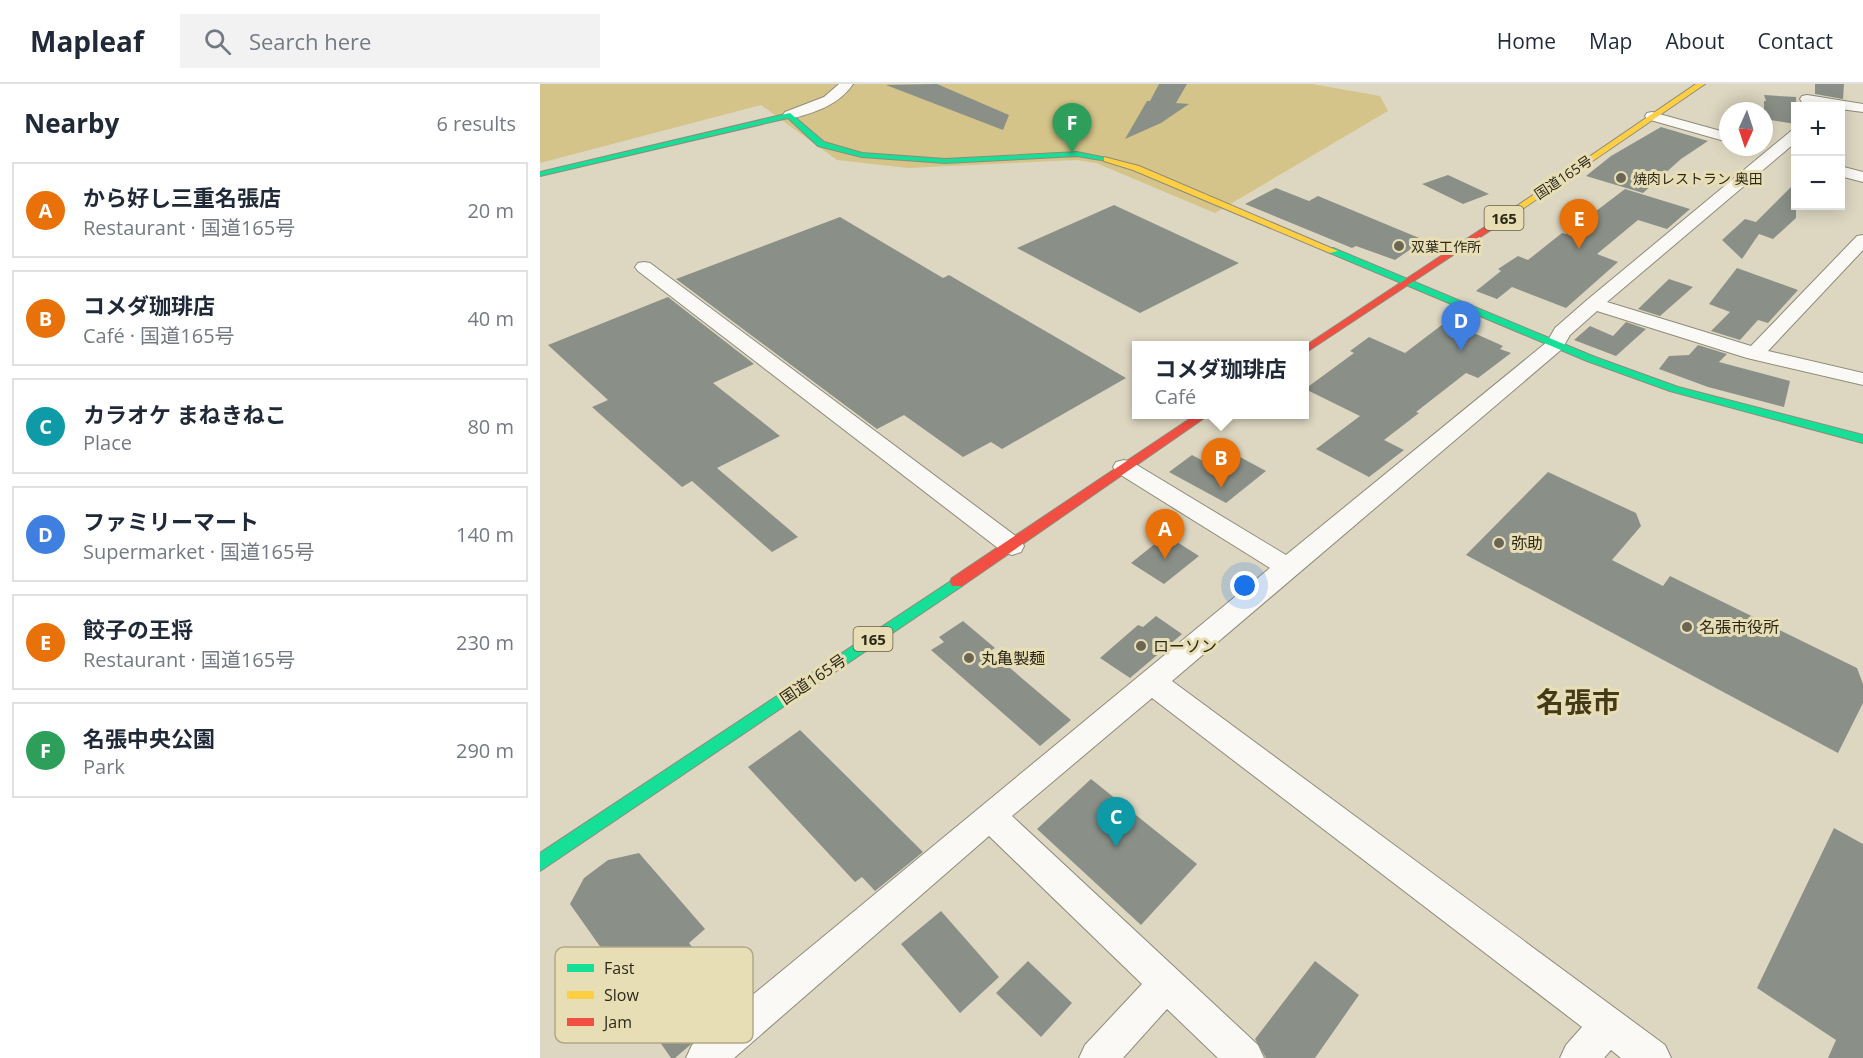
<!DOCTYPE html>
<html lang="en">
<head>
<meta charset="utf-8">
<style>
  :root { --surface:#fff; --page:#f2f2f3; --text:#1f2937; --muted:#747a83; --line:#e0e1e3; --accent:#1a73e8 }
  body { margin:0; font-family:"Open Sans","Noto Sans JP",sans-serif; background:var(--page); color:var(--text) }
  .controls { position:absolute; right:18px; top:18px; display:grid; overflow:hidden; border-radius:0px; box-shadow:0 3px 15px #0003 }
  .controls button { width:54px; height:54px; display:grid; place-items:center; padding:0; border:0; border-bottom:2px solid var(--line); background:var(--surface); color:var(--text); font:30px sans-serif }
  .compass { position:absolute; left:1179px; top:18px; width:54px; height:54px; border-radius:50%; background:var(--surface); box-shadow:0 3px 15px #0003; rotate:183deg }
  .you { position:absolute; left:705px; top:502px; width:21px; height:21px; margin:-15px; border:4px solid #fff; border-radius:50%; background:#1a73e8; box-shadow:0 0 0 9px #1a73e833 }
  .badge { display:grid; place-items:center; width:39px; height:39px; border-radius:50%; background:var(--accent); color:#fff; font-size:20px; font-weight:700 }
  .pin { position:absolute; translate:-50% -50px; filter:drop-shadow(0 2px 3px #0008) }
  .pin::after { content:''; position:absolute; top:32px; width:21px; height:18px; background:inherit; clip-path:polygon(0 0,100% 0,50% 100%) }
  .popup { position:absolute; left:592px; top:257px; width:177px; height:78px; box-sizing:border-box; display:grid; place-content:center; border-radius:0px; background:var(--surface); filter:drop-shadow(0 2px 4px #0005); font-size:20px; white-space:nowrap; color:var(--muted) }
  .popup b { font-size:22px; color:var(--text) }
  .popup::after { content:''; position:absolute; left:50%; top:100%; margin-left:-12px; border:12px solid transparent; border-top-color:var(--surface) }
  .list { margin:0; padding:0; list-style:none }
  h2 { display:flex; justify-content:space-between; align-items:center; height:78px; margin:0; padding:0 24px; font-size:26px }
  h2 small { font-size:20px; font-weight:400; color:var(--muted) }
  .list li { display:grid; grid-template-columns:39px 1fr auto; gap:18px; align-items:center; box-sizing:border-box; height:96px; margin:0 12px 12px; padding:0 12px; border:2px solid var(--line); border-radius:0px }
  .list b { display:block; font-size:22px; white-space:nowrap }
  .list p { margin:0; font-size:20px; white-space:nowrap; color:var(--muted) }
  .list em { font-size:20px; font-style:normal; color:var(--muted) }
  .icon { flex:none; width:33px; height:33px; fill:none; stroke:currentColor; stroke-width:2; stroke-linecap:round; stroke-linejoin:round }
  .map { position:relative; flex:none; width:1323px; height:974px; overflow:hidden }
  header { display:flex; align-items:center; gap:36px; box-sizing:border-box; height:84px; padding:0 30px; background:var(--surface); border-bottom:2px solid var(--line) }
  header strong { font-size:28px }
  nav { display:flex; gap:33px; margin-inline-start:auto; font-size:21px }
  .search { width:420px; height:54px; background:var(--page); display:flex; align-items:center; gap:15px; box-sizing:border-box; padding:0 21px; border-radius:0px; color:var(--muted); font-size:22px }
  main { display:flex }
  aside { flex:1; background:var(--surface) }
  .map>svg:first-child { display:block }
  .green { fill:#d4c489 }
  .building { fill:#8a9088 }
  .lines { fill:none; stroke-linecap:round; stroke-linejoin:round }
  .street-casing { stroke:#8f8b7a; stroke-width:2 }
  .fast-casing { stroke:#8f8b7a; stroke-width:2 }
  .slow-casing { stroke:#8f8b7a; stroke-width:2 }
  .jam-casing { stroke:#8f8b7a; stroke-width:2 }
  .street { fill:#faf9f6; fill-rule:evenodd }
  .fast { fill:#16e098; fill-rule:evenodd }
  .slow { fill:#ffcf43; fill-rule:evenodd }
  .jam { fill:#f24e42; fill-rule:evenodd }
  .poi-dot { fill:#6b6654; stroke:#e8deb6; stroke-width:2 }
  .labels { text-anchor:middle; dominant-baseline:central; stroke-width:6; stroke-linejoin:round; paint-order:stroke }
  .far-street-label { font-size:14px; fill:#2d2919; stroke:#e8deb6 }
  .far-poi-label { font-size:14px; fill:#2d2919; stroke:#e8deb6; text-anchor:start }
  .shield { fill:#e8deb6; stroke:#655f48; stroke-width:1.5 }
  .shield-label { font-size:15px; font-weight:bold; fill:#2d2919 }
  .poi-label { font-size:16px; fill:#2d2919; stroke:#e8deb6; text-anchor:start }
  .street-label { font-size:16px; fill:#2d2919; stroke:#e8deb6 }
  .town-label { font-size:28px; font-weight:bold; fill:#433a17; stroke:#e8deb6 }
  .key { fill:#e8deb6; stroke:#b0a887; stroke-width:1.5 }
  .key-label { font-size:16px; fill:#2d2919 }
</style>
</head>
<body>
<header>
<strong>Mapleaf</strong>
<div class="search"><svg class="icon" aria-label="search" viewBox="0 0 24 24"><circle cx="10" cy="10" r="6"/><path d="M15 15l6 6"/></svg>Search here</div>
<nav><a>Home</a><a>Map</a><a>About</a><a>Contact</a></nav>
</header>
<main>
<aside>
<h2>Nearby<small>6 results</small></h2>
<ul class="list">
<li><span class="badge" style="background:#e8710a">A</span><div><b>から好し三重名張店</b><p>Restaurant · 国道165号</p></div><em>20 m</em></li>
<li><span class="badge" style="background:#e8710a">B</span><div><b>コメダ珈琲店</b><p>Café · 国道165号</p></div><em>40 m</em></li>
<li><span class="badge" style="background:#0f9aa8">C</span><div><b>カラオケ まねきねこ</b><p>Place</p></div><em>80 m</em></li>
<li><span class="badge" style="background:#3f7fe0">D</span><div><b>ファミリーマート</b><p>Supermarket · 国道165号</p></div><em>140 m</em></li>
<li><span class="badge" style="background:#e8710a">E</span><div><b>餃子の王将</b><p>Restaurant · 国道165号</p></div><em>230 m</em></li>
<li><span class="badge" style="background:#2e9e5b">F</span><div><b>名張中央公園</b><p>Park</p></div><em>290 m</em></li>
</ul>
</aside>
<div class="map">
<svg width="1323" height="974" viewBox="0 0 1323 974">
  <rect width="100%" height="100%" fill="#ddd7c1"/>
  <path class="green" d="M0 0H772L840 12 848 27 675 129 556 79 536 76 368 84 297 76 221 21 0 79Z"/>
  <path class="building" d="M397 0 469 31 463 46 346 1Z
    M619 0H647L636 19 649 20 621 39 585 55 607 17H610Z
    M1275 0H1304L1303 15 1275 10Z
    M1224 11 1256 13V40L1224 35V17H1226Z
    M1121 43 1168 57 1141 75 1103 109 1046 92 1071 72Z
    M908 91 949 110 923 120 882 100Z
    M1256 98V134L1233 155 1219 150 1202 175 1182 156 1205 135 1216 138Z
    M736 104 769 117 778 112 884 156 855 176 816 162 812 164 705 120Z
    M1085 105 1150 125 1127 145 1098 136 1057 170 1078 178 1026 224 972 203 957 215 936 207 961 187 958 185 978 172 988 176 1022 149 1026 150Z
    M574 121 699 179 600 229 477 164Z
    M300 133 403 194 409 191 586 294 462 365 451 358 423 373 364 331 337 345 136 195Z
    M1197 184 1258 206 1228 239 1218 236 1200 256 1171 247 1190 228 1169 220Z
    M1129 195 1153 203 1120 232 1098 225Z
    M128 213 214 280 173 299 240 352 177 384 258 453 232 468 152 397 142 403 52 323 68 316 8 261Z
    M907 237 963 262 960 265 971 269 938 294 926 289 876 328 879 329 844 356 864 366 829 393 776 365 820 332 765 305 814 269 810 267 829 253 865 269Z
    M1086 238 1106 245 1076 272 1034 256 1050 242 1073 252Z
    M1158 261 1187 270 1179 278 1250 297 1244 323 1168 303 1119 285 1129 272 1149 271Z
    M652 371 682 387 700 373 726 387 686 419 629 388Z
    M1008 388 1096 429 1101 442 1072 476 1123 502 1130 492 1317 584 1323 600V619L1298 669 926 471Z
    M626 451 659 472 624 500 591 479Z
    M616 532 642 550 590 594 560 574 598 541 603 543Z
    M423 537 455 564 450 567 531 636 500 662 391 566 404 558 399 553Z
    M260 646 383 768 335 807 322 793 315 798 208 683Z
    M551 695 657 780 601 841 497 745Z
    M1294 744 1323 760V974H1288L1296 956 1217 904Z
    M99 769 165 845 149 859 198 920 135 974H131L117 954 122 950 30 820 44 794 68 776Z
    M401 827 459 893 420 929 361 860Z
    M488 877 532 919 501 953 456 909Z
    M775 877 819 911 775 974H726L715 955Z"/>
  <g class="lines">
    <g class="street-casing">
      <path id="street" d="M299 0H313C299 21 274 29 250 35L243 31 245 28 284 13Z
        M1267 11 1323 20V28L1300 25V22L1262 18 1260 15 1262 12Z
        M1112 28 1188 49V58L1107 35 1105 32 1107 29Z
        M1256 46V58L1067 218 1211 262 1317 152 1323 151V166L1228 267 1323 289V301L1207 274 1057 227 1030 251 1022 265 632 597 1125 961 1131 974H1081L1071 966 1064 974H1020L1026 961 1042 943 612 614 472 732 718 961 724 974H678L627 925 583 974H539L545 961 602 900 449 752 194 974H146L152 961 730 484 576 388 573 383 576 378 584 376 592 378 746 471 1007 258 1015 244 1047 216 1251 47Z
        M1300 82 1323 88V98L1300 92Z
        M104 178 110 179 481 456 484 462 481 468 472 471 463 468 98 187 95 183 98 179Z"/>
    </g>
    <g class="fast-casing">
      <path id="fast" d="M250 29 284 58 322 69 405 75 537 68 571 75 567 77 537 72 405 79 322 73 278 62 248 34 0 92V88Z
        M793 164 1055 273 1138 303 1323 351V359L1130 307 1047 277 790 169V165Z
        M417 493 422 494 424 498 422 502 0 787V769Z"/>
    </g>
    <g class="slow-casing">
      <path id="slow" d="M1156 0H1165L978 128 971 126Z
        M564 73 599 82 798 167 790 169 593 86 564 77Z"/>
    </g>
    <g class="jam-casing">
      <path id="jam" d="M975 123 979 126 978 128 765 269V262Z
        M657 330H670L422 502H412L410 498 412 494Z"/>
    </g>
    <use href="#street" class="street"/>
    <use href="#fast" class="fast"/>
    <use href="#slow" class="slow"/>
    <use href="#jam" class="jam"/>
  </g>
  <g class="poi-dot">
    <circle cx="1081" cy="94" r="6"/>
    <circle cx="859" cy="162" r="6"/>
    <circle cx="959" cy="459" r="6"/>
    <circle cx="1147" cy="543" r="6"/>
    <circle cx="601" cy="562" r="6"/>
    <circle cx="429" cy="574" r="6"/>
  </g>
  <g class="labels">
    <g class="far-street-label">
      <text transform="translate(1023 93) rotate(-34)">国道165号</text>
    </g>
    <g class="far-poi-label">
      <text x="1093" y="94">焼肉レストラン 奥田</text>
      <text x="871" y="162">双葉工作所</text>
    </g>
    <g class="shield">
      <rect x="944.5" y="122" width="39" height="24" rx="4.5"/>
      <rect x="313.5" y="543" width="39" height="24" rx="4.5"/>
    </g>
    <g class="shield-label">
      <text x="964" y="134">165</text>
      <text x="333" y="555">165</text>
    </g>
    <g class="poi-label">
      <text x="971" y="459">弥助</text>
      <text x="1159" y="543">名張市役所</text>
      <text x="613" y="562">ローソン</text>
      <text x="441" y="574">丸亀製麺</text>
    </g>
    <g class="street-label">
      <text transform="translate(273 595) rotate(-34)">国道165号</text>
    </g>
    <g class="town-label">
      <text x="1038" y="617">名張市</text>
    </g>
  </g>
  <rect x="15" y="863" width="198" height="96" rx="9" class="key"/>
  <rect x="27" y="880" width="27" height="8" fill="#16e098"/>
  <rect x="27" y="907" width="27" height="8" fill="#ffcf43"/>
  <rect x="27" y="934" width="27" height="8" fill="#f24e42"/>
  <g class="key-label">
    <text x="64" y="890">Fast</text>
    <text x="64" y="917">Slow</text>
    <text x="64" y="944">Jam</text>
  </g>
</svg>
<div class="controls">
<button>+</button>
<button>−</button>
</div>
<svg class="compass" viewBox="-18 -18 36 36"><path d="M0-13l5 13h-10z" fill="#e53935"/><path d="M0 13l5-13h-10z" fill="#747a83"/></svg>
<div class="you"></div>
<div class="pin badge" style="left:625px;top:475px;background:#e8710a">A</div>
<div class="pin badge" style="left:681px;top:404px;background:#e8710a">B</div>
<div class="popup"><b>コメダ珈琲店</b>Café</div>
<div class="pin badge" style="left:576px;top:763px;background:#0f9aa8">C</div>
<div class="pin badge" style="left:921px;top:267px;background:#3f7fe0">D</div>
<div class="pin badge" style="left:1039px;top:165px;background:#e8710a">E</div>
<div class="pin badge" style="left:532px;top:69px;background:#2e9e5b">F</div>
</div>
</main>
</body>
</html>
